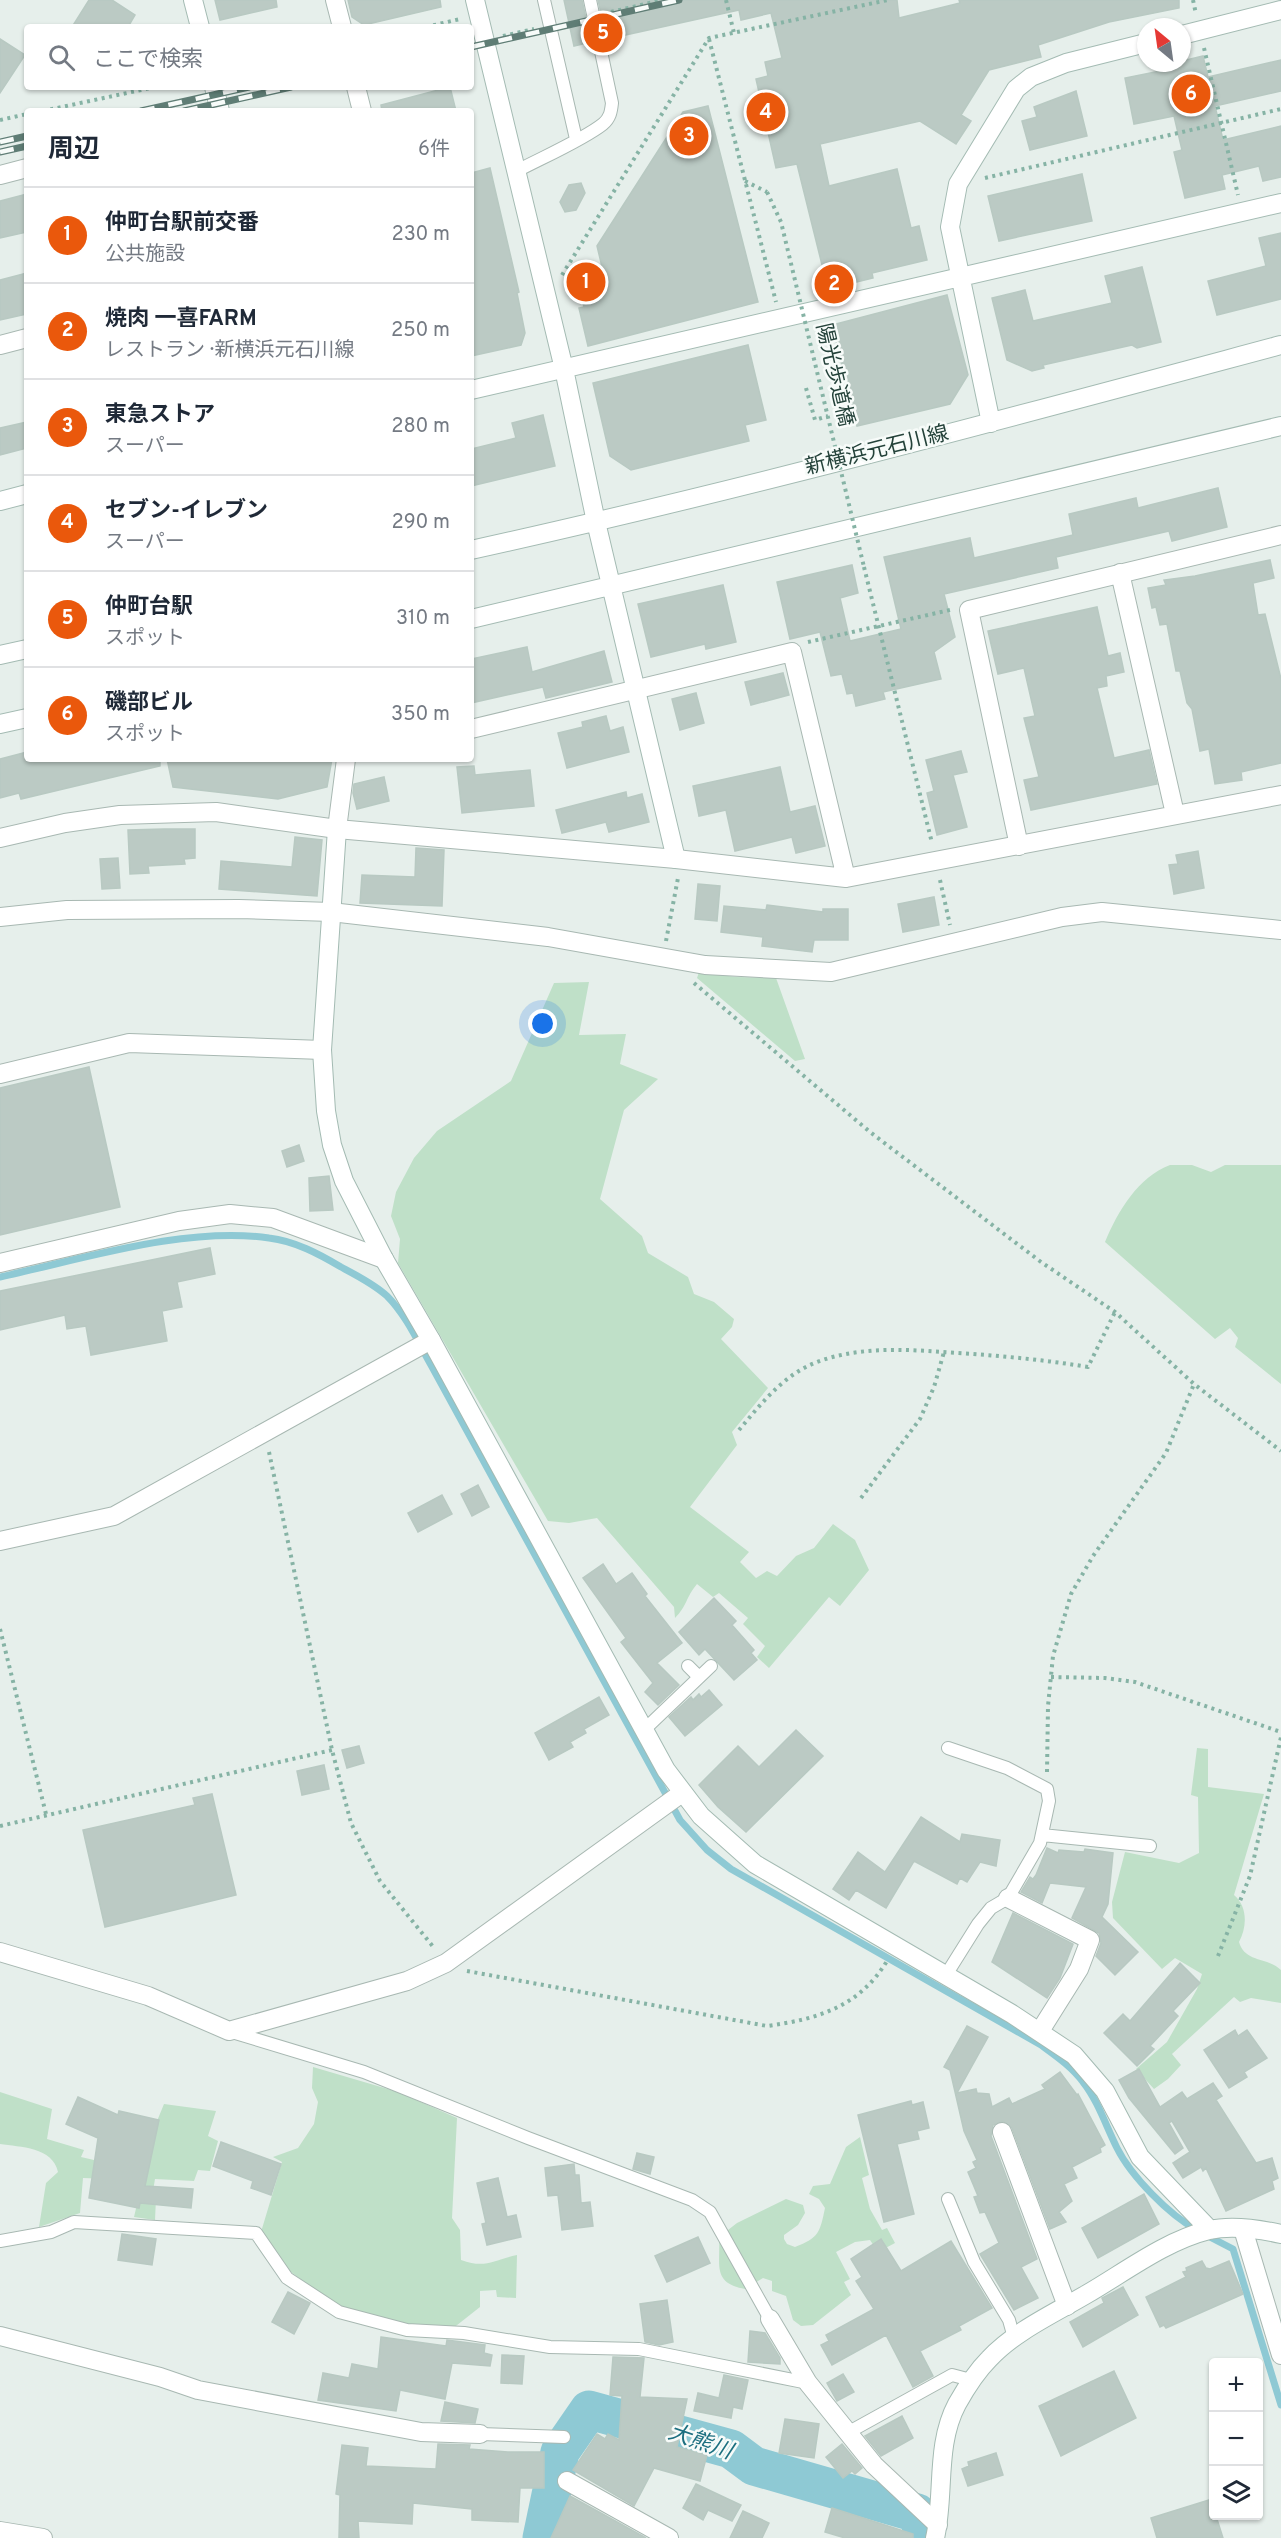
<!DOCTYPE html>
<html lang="ja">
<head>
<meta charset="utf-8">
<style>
  :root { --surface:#fff; --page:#f6f6f7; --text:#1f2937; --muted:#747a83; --line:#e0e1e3; --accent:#ea580c }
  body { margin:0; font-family:Overpass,"Noto Sans JP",sans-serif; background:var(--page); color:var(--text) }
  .controls { position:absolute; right:18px; bottom:18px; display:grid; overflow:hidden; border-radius:6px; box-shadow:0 2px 4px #0004 }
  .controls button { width:54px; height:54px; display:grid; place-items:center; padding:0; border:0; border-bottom:2px solid var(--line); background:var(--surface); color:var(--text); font:30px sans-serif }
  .compass { position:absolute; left:1137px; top:18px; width:54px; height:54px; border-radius:50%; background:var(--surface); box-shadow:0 2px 4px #0004; rotate:331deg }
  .you { position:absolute; left:543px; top:1024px; width:21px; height:21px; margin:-15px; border:4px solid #fff; border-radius:50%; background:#1a73e8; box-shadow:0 0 0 9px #1a73e833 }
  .badge { display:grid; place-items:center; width:39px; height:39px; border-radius:50%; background:var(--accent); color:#fff; font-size:20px; font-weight:700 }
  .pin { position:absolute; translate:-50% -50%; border:3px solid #fff; box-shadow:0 2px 6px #0006 }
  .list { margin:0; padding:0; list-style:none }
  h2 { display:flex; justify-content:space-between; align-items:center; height:78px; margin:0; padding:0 24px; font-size:26px }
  h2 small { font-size:20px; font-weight:400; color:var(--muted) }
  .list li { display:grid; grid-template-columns:39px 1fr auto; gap:18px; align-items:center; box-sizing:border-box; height:96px; padding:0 24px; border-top:2px solid var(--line) }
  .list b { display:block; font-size:22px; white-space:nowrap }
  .list p { margin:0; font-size:20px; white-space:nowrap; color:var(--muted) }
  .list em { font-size:20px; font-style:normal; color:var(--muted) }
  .icon { flex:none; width:33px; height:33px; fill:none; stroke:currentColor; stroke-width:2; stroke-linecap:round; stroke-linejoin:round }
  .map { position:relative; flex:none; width:1281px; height:2538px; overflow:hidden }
  .search { position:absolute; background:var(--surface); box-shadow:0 2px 4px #0004; left:24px; top:24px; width:450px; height:66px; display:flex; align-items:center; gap:15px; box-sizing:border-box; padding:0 21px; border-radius:6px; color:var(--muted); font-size:22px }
  .panel { position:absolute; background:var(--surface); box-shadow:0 2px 4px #0004; left:24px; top:108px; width:450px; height:654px; border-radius:6px }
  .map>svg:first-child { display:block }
  .green { fill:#bfe0c8 }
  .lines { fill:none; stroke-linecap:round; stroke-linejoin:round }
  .stream { stroke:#8ec9d4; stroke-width:7 }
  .river { stroke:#8ec9d4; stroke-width:39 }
  .building { fill:#bbcac4; stroke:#b8c9c2; stroke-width:1.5 }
  .lane-casing { stroke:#a8b8b2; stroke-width:14 }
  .street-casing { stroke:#a8b8b2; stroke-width:20 }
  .secondary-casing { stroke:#a4bbb3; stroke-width:20 }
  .path { stroke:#86b3a5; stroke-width:4; stroke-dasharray:3 4.5; stroke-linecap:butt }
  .lane { stroke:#fff; stroke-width:12 }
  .street { stroke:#fff; stroke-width:18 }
  .secondary { stroke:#fff; stroke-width:18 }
  .rail-casing { stroke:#5f7d75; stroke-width:7 }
  .rail { stroke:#f7fbf9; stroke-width:4.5; stroke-dasharray:14; stroke-linecap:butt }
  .path-bridge { stroke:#86b3a5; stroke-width:4; stroke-dasharray:3 4.5; stroke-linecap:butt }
  .labels { text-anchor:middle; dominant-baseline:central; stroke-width:5; stroke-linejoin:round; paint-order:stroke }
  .street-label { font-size:21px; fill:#24423a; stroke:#f7fbf9 }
  .water-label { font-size:22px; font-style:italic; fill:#1c6f80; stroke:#f7fbf9 }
</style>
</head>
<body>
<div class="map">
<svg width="1281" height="2538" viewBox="0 0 1281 2538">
  <rect width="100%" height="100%" fill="#e6efeb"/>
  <path class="green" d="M699 972 736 977 776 978 805 1059 795 1061 697 978Z
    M589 982 579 1035 626 1034 620 1064 658 1079 624 1110 600 1199 642 1236 648 1253 688 1277 694 1294 714 1302 734 1319 732 1327 721 1339 768 1388 732 1432 737 1445 690 1507 749 1552 740 1562 756 1578 767 1571 777 1576 796 1556 814 1548 833 1524 855 1540 869 1570 840 1606 829 1597 769 1668 757 1657 765 1646 743 1624 748 1618 719 1593 713 1597 697 1584C686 1597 687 1606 675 1618L674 1607 597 1518 569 1523 548 1521 398 1263 400 1239 391 1216 396 1192 414 1158 437 1131 511 1081 554 983Z
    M1170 1165H1192L1211 1172 1225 1165H1281V1384L1235 1347 1238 1338 1230 1328 1215 1339 1105 1242C1118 1211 1138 1177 1170 1165Z
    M1197 1748 1208 1749V1787L1264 1794 1234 1895C1248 1907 1247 1927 1239 1942 1245 1963 1268 1957 1281 1970V2003L1251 1998 1240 2002 1234 1997 1172 2054 1181 2065 1168 2079 1154 2089 1136 2069 1167 2042 1197 1989 1202 1974 1175 1958 1162 1969 1113 1918 1112 1902 1125 1852 1179 1863 1199 1853 1198 1797 1191 1795Z
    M313 2067 398 2092 457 2118 452 2218 460 2230 461 2260C486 2269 493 2260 517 2255L516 2298 497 2297 496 2290 480 2291V2307L447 2333 421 2335 335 2306 286 2268 261 2232 282 2162 273 2157 298 2148 314 2124 318 2102 312 2088Z
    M0 2092 52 2109 47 2139 84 2150 81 2157 137 2170 164 2104 216 2111 208 2136 218 2141 210 2171 198 2170 194 2181 155 2179 152 2197 156 2198 155 2220 134 2217 141 2187 135 2180 83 2178 80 2213 39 2227 46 2183 58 2172C53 2147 20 2147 0 2144Z
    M860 2137 869 2175 862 2178 870 2209 882 2230 887 2228 895 2243 878 2252 870 2240 855 2242 836 2252 850 2279 844 2282 851 2295 813 2325 801 2326 793 2320 786 2296 772 2291V2281L763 2278 745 2289C711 2283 721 2264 719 2237L737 2223 786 2199 803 2205 805 2213 798 2225 784 2235V2239L787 2244 795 2247C819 2238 820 2232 825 2208L819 2199 809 2194 813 2186 830 2184 846 2147Z"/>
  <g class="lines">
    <path class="stream" d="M0 1277C83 1259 186 1226 269 1238 295 1241 319 1254 341 1267 356 1275 374 1284 387 1296 406 1315 418 1342 431 1365L680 1820 707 1850 731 1869 1041 2045C1056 2056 1072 2067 1083 2082 1098 2101 1106 2126 1117 2148 1131 2176 1169 2215 1197 2230
      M1206 2235 1233 2249 1281 2405"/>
    <path class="river" d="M542 2538 560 2452 589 2410 731 2449 754 2466 917 2513 923 2531 921 2538"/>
  </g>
  <path class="building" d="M89 0H112L135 15 128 27H72Z
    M215 0H276L277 7 220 20Z
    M348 0H440L441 7 364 25 352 17Z
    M564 0H582L591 42 574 46Z
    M598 0H897L899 18 960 3 959 0H1179V8L1109 22 1038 45 1041 57 989 70 961 115 971 121 956 144 920 121 820 144 829 186 897 169 911 228 919 226 927 260 872 273 873 278 828 289 797 164 776 168 756 79 768 76 765 62 782 58 771 13 741 20 739 10 607 39Z
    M0 39 25 55 0 93Z
    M1203 56 1208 77 1281 60V91L1215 106 1223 140 1281 126V177L1263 181 1259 166 1222 175 1225 189 1185 198 1174 152 1182 150 1174 116 1134 124 1125 78 1175 68 1174 63Z
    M450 87 456 111H382L381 105Z
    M1076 91 1087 136 1030 150 1022 121 1037 117 1034 107Z
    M708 106 758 302 588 346 579 308 584 307 577 277 603 271 597 246 683 112Z
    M490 168 519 292 517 293 525 333 521 345 471 356V173Z
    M1082 174 1092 221 999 241 988 196Z
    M581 183 585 193 576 210 565 212 560 202 569 185Z
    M27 194V232L0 238V201Z
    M1281 233V299L1217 315 1208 281 1266 266 1259 238Z
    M1142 267 1161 342 1137 348 1132 345 1043 365 1044 368 1032 371 1007 360 992 298 1025 290 1033 321 1112 303 1105 276Z
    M27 273V314L0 320V280Z
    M947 295 968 375 950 404 857 426 832 325Z
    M748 345 766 420 745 425 749 441 631 470 610 456 593 383Z
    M543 415 555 466 471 486V449L516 438 512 423Z
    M27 422V448L0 455V428Z
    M1218 488 1227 527 1172 541 1169 531 1056 557 1058 568 944 594 955 637 934 652 941 679 883 692 885 699 856 706 853 693 847 694 842 674 831 676 820 632 790 639 777 582 852 565 858 593 840 598 850 641 901 629 884 557 970 538 974 558 1073 535 1069 514 1136 498 1138 508Z
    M1270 560 1274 578 1253 583 1258 615 1265 614 1281 679V763L1241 772 1242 780 1215 784 1209 749 1200 751 1192 709 1187 703 1180 671H1176L1167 624 1160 625 1156 607 1152 608 1148 588 1166 585 1164 580 1195 576Z
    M723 585 736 642 706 649 705 644 651 657 638 604Z
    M1097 607 1108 656 1120 653 1124 672 1106 676 1107 686 1097 688 1114 758 1149 750 1157 784 1031 810 1024 780 1039 777 1024 718 1035 716 1024 668 998 674 988 631Z
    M527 647 532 672 604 651 612 682 546 698 543 687 471 703V659Z
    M783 673 789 695 751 705 745 682Z
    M696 693 704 723 680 730 672 699Z
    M606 716 610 731 623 727 629 752 567 768 558 733 583 727 582 722Z
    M961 751 967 772 953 775 967 827 937 835 927 793 934 791 926 760Z
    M27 752V759H160V766L21 799 19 793 0 798V759Z
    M167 759H332L327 787 278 799 173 787Z
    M474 766 475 775 530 770 534 806 462 813 457 767Z
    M780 767 790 812 815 806 825 846 796 853 792 837 735 851 726 810 699 816 693 786Z
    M384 777 389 801 357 809 353 793 354 784Z
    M626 792 627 798 642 794 649 822 609 832 606 822 562 833 556 810Z
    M164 829H195V858L184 859 185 864 148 866 149 873 130 874 128 830Z
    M295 837 322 840 317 896 219 889 221 861 292 867Z
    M416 848 444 850 442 906 360 903 362 875 415 877Z
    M1198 851 1204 888 1174 894 1169 865 1178 864 1176 855Z
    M118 858 120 888 102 889 100 859Z
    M698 884 720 886 717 921 695 919Z
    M934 897 939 925 903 932 898 904Z
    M767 905 823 912V909H848V940H814L812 952 762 946 763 937 721 932 724 906 766 910Z
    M89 1067 120 1207 0 1235V1088Z
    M299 1145 304 1161 287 1167 282 1151Z
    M329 1176 333 1210 310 1211 309 1178Z
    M210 1248 215 1274 177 1282 182 1307 162 1311 167 1341 91 1355 86 1326 67 1329 65 1315 0 1330V1291Z
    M478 1485 489 1507 472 1516 461 1494Z
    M442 1495 452 1514 418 1532 408 1513Z
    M603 1564 616 1584 632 1573 647 1594 645 1596 682 1643 657 1663 679 1685 658 1705 645 1692 653 1683 621 1642 626 1638 583 1578Z
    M714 1598 736 1621 732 1625 754 1650 751 1653 757 1660 734 1680 705 1649 699 1655 679 1632Z
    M709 1690 722 1705 685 1736 669 1717 691 1697 693 1700 699 1694 701 1697Z
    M599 1697 609 1715 584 1729 586 1733 570 1742 573 1747 549 1760 535 1733Z
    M796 1730 823 1756 746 1832 718 1807 699 1785 738 1746 759 1767Z
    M359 1746 364 1763 347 1768 342 1750Z
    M324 1765 329 1789 302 1795 297 1771Z
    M212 1794 236 1895 105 1927 83 1830 195 1805 193 1798Z
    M921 1817 960 1842 962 1834 1000 1840 996 1866 980 1862 967 1882 960 1878 957 1884 914 1861 886 1908 856 1890 849 1900 833 1889 858 1852 885 1872Z
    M1047 1848 1058 1853 1059 1850 1084 1852 1085 1849 1113 1853 1108 1904 1102 1917 1138 1952 1115 1975 1096 1956 1101 1943 1099 1933 1072 1918 1086 1887 1050 1883 1042 1903 1021 1892 1030 1877 1033 1879 1036 1875Z
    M1013 1913 1073 1944 1060 1978 1047 1998 992 1962Z
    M1180 1963 1200 1983 1173 2011 1178 2016 1150 2046 1154 2049 1137 2066 1104 2033 1123 2014 1130 2021Z
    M967 2026 988 2037 957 2093 976 2089 977 2093 989 2094 992 2107 1009 2098 1012 2104 1045 2089 1042 2085 1060 2072 1077 2095 1078 2094 1105 2145 1100 2148 1101 2152 1072 2167 1077 2178 1064 2184 1072 2201 1059 2212 1066 2222 1050 2229 1012 2128 1003 2121 993 2125 991 2136 1037 2259 1021 2267 1038 2298 1014 2310 980 2254 999 2243 985 2212 980 2213 974 2197 978 2196 968 2172 976 2168 973 2162 977 2160 964 2131 950 2070 944 2067Z
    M1235 2030 1238 2036 1247 2030 1267 2058 1244 2072 1247 2077 1229 2088 1204 2050Z
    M1139 2069 1160 2107 1182 2092 1187 2099 1213 2083 1222 2096 1216 2100 1256 2163 1272 2158 1278 2178 1272 2181 1274 2189 1226 2211 1206 2168 1203 2171 1201 2167 1183 2178 1173 2163 1190 2152 1172 2121 1169 2123 1183 2148 1175 2154 1129 2098 1119 2080Z
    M78 2097 118 2115 119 2111 159 2120 145 2186 193 2189 191 2208 140 2203 139 2208 89 2198 98 2138 66 2124Z
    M911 2101 912 2105 923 2102 929 2128 917 2131 919 2139 897 2144 914 2214 884 2222 858 2115Z
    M221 2142 281 2164 271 2195 251 2188 253 2181 213 2166Z
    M637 2153 654 2157 650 2174 633 2169Z
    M574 2164 575 2175H579L581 2203 590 2202 593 2226 562 2230 558 2195 548 2196 545 2168Z
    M498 2178 507 2217 516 2215 521 2237 487 2245 482 2224 486 2223 477 2183Z
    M1144 2194 1159 2224 1098 2258 1082 2228Z
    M122 2234 156 2239 152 2265 118 2260Z
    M698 2237 710 2263 667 2282 655 2256Z
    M881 2239 901 2271 951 2241 992 2308 959 2326 961 2330 920 2351 933 2376 913 2387 886 2335 832 2365 821 2345 829 2341 826 2335 874 2309 856 2281 862 2277 851 2259Z
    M1202 2261 1206 2268 1210 2269 1229 2261 1243 2294 1166 2328 1164 2325 1160 2327 1146 2297 1186 2277 1183 2272 1187 2271 1186 2268Z
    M1123 2287 1138 2315 1083 2347 1070 2322 1104 2303 1102 2298Z
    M288 2292 310 2303 294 2334 272 2322Z
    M667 2300 673 2342 659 2345 645 2342 640 2304Z
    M750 2331 765 2333 780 2358V2364L748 2362Z
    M381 2337 446 2346 447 2340 485 2345 484 2353 492 2355 490 2366 452 2363 445 2399 400 2390 396 2411 318 2400 323 2373 349 2378 352 2364 378 2369Z
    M502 2355 524 2356 522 2384 501 2383Z
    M613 2357 644 2358 640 2397 687 2399 677 2447 707 2455 700 2481 654 2468 634 2506 573 2470 597 2434 605 2439 608 2434 619 2440 622 2396 610 2395Z
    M1114 2371 1136 2418 1061 2456 1039 2406Z
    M843 2374 854 2392 837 2401 827 2383Z
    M724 2375 748 2380 742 2409 733 2407 731 2418 694 2411 698 2393 719 2398Z
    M445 2402 478 2409 475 2423 441 2421Z
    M902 2416 913 2438 881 2456 865 2436Z
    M785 2419 819 2424 814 2458 779 2453Z
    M438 2444 470 2445 469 2449 508 2452H544V2488H520L518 2522 472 2520V2509L413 2503 412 2524 358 2521 359 2538H339L340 2495 336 2494 342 2445 368 2448 366 2466 436 2469Z
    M842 2444 862 2468 855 2474 852 2471 843 2478 826 2457Z
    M996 2453 1003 2475 968 2486 962 2469 969 2466 968 2462Z
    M696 2484 741 2505 732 2521 708 2510 703 2520 683 2508Z
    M570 2496 646 2538H551Z
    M1212 2499 1214 2516H1216L1223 2538H1157L1151 2518Z
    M832 2508 913 2534V2538H845L825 2532Z
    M743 2511 769 2523 762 2538H730Z"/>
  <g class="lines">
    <g class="lane-casing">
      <path id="lane" d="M544 0 576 139
        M515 172C539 159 583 140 603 124 610 118 611 112 612 103L590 0
        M688 1666 699 1677
        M644 1730 711 1666
        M1042 1835 1150 1846
        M946 1975 978 1924 991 1908 1008 1898 1040 1843 1049 1801 1047 1789 1007 1768 948 1748
        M232 2032 364 2072 528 2138 692 2200 710 2212 770 2319
        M948 2199 974 2262 1009 2320 1014 2338
        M0 2241 51 2232 74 2222 256 2233 287 2278 339 2312 407 2330 464 2333 550 2347 639 2349 808 2383
        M849 2432 952 2375 971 2380
        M480 2434 564 2437"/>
    </g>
    <g class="street-casing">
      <path id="street" d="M335 0 342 27
        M356 87 362 111
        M0 175 27 168
        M0 345 27 338
        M1120 573 1175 814
        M471 729 792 652 846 878
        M337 829 346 759
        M0 838 65 823 120 815 216 812 337 829 676 859 846 878 1281 795
        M1019 846 969 610 1281 535
        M0 917 67 910 239 909 331 912 548 937 705 965 831 972 1062 917 1102 912 1281 930
        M0 1074 129 1043 322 1050
        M0 1263 179 1221 230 1214 273 1218 384 1259
        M0 1541 114 1516 431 1340
        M1008 1898 1090 1940 1079 1969 1040 2031
        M0 1952 148 1996 229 2031 407 1981 446 1963 682 1793
        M1002 2132 1067 2306
        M1243 2229 1281 2355
        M770 2319 808 2383 874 2465 938 2525
        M0 2336 160 2377 198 2390 421 2432 480 2434
        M567 2481 669 2538
        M0 2531 43 2538"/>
    </g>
    <g class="secondary-casing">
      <path id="secondary" d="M193 0 200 27
        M475 0 564 369 596 522 676 859
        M1182 35 1281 10
        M214 87 220 111
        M471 390 1281 203
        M991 423 950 227 958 184 1016 89 1031 77 1066 63 1146 43
        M0 501 27 494
        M471 550C743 490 1012 417 1281 345
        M471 619 1281 426
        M0 655 27 649
        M0 724 27 718
        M337 829 322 1050 326 1111 332 1145 344 1181 384 1259 431 1340 666 1770 701 1816 755 1864 1012 2014 1074 2055 1105 2091 1140 2157 1210 2230
        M935 2538C945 2495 935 2445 957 2404 966 2388 976 2372 989 2359 1015 2331 1055 2313 1087 2294 1125 2272 1165 2241 1209 2230 1231 2225 1259 2229 1281 2234"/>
    </g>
    <path class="path" d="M726 0 734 33
      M1193 0 1196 14
      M611 12 662 0
      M426 27 460 19
      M503 36 534 29
      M709 39 776 302
      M1204 48 1238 195
      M43 111 155 87
      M0 120 27 114
      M985 178 1281 109
      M745 181 767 192
      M562 275 709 38 888 0
      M806 388 815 420 828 416
      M864 567 932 843
      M808 642 950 610
      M940 880 950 925
      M666 941 678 878
      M694 983 870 1132 1041 1262 1115 1312 1194 1384 1281 1451
      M739 1430C761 1404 783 1375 817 1362 857 1347 901 1349 943 1352 992 1355 1040 1359 1088 1367L1115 1312
      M269 1452 332 1750 351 1823 380 1881 435 1949
      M861 1498 920 1419 934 1387 944 1352
      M0 1629 46 1814
      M1051 1677 1105 1678 1135 1682 1281 1732
      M1047 1772 1048 1706 1053 1656 1071 1594 1093 1556 1166 1453 1194 1384
      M0 1826 332 1750
      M1218 1956 1250 1876 1281 1737
      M467 1971 767 2026C818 2019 859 2007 887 1961"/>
    <use href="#lane" class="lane"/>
    <use href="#street" class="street"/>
    <use href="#secondary" class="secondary"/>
    <g class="rail-casing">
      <path id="rail" d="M471 47 679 0
        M141 111 249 87
        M184 111 291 87
        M0 142 27 136
        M0 152 27 146"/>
    </g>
    <use href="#rail" class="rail"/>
    <path class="path-bridge" d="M767 192 781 222 864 567"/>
  </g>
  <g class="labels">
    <g class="street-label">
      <text transform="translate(834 375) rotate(77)">陽光歩道橋</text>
      <text transform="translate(877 451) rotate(-14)">新横浜元石川線</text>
    </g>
    <g class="water-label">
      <text transform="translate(700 2443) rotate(19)">大熊川</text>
    </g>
  </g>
</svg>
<div class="controls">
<button>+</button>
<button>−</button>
<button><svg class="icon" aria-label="layers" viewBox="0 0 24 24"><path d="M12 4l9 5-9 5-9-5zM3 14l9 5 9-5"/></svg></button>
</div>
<svg class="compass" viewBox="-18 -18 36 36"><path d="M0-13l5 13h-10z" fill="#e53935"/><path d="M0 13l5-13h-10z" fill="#747a83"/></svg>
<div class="you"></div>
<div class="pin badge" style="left:586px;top:282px">1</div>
<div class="pin badge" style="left:834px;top:284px">2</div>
<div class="pin badge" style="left:689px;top:136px">3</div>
<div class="pin badge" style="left:766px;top:112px">4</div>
<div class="pin badge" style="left:603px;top:33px">5</div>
<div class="pin badge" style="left:1191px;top:94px">6</div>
<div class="search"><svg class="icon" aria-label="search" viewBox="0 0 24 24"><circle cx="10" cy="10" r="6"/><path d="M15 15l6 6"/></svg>ここで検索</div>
<section class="panel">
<h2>周辺<small>6件</small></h2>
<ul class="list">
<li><span class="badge">1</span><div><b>仲町台駅前交番</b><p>公共施設</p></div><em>230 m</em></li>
<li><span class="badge">2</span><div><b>焼肉 一喜FARM</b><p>レストラン · 新横浜元石川線</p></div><em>250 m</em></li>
<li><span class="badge">3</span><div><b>東急ストア</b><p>スーパー</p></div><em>280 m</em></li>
<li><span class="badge">4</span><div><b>セブン-イレブン</b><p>スーパー</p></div><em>290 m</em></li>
<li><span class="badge">5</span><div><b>仲町台駅</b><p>スポット</p></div><em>310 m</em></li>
<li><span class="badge">6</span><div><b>磯部ビル</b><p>スポット</p></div><em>350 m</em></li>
</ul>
</section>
</div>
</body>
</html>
